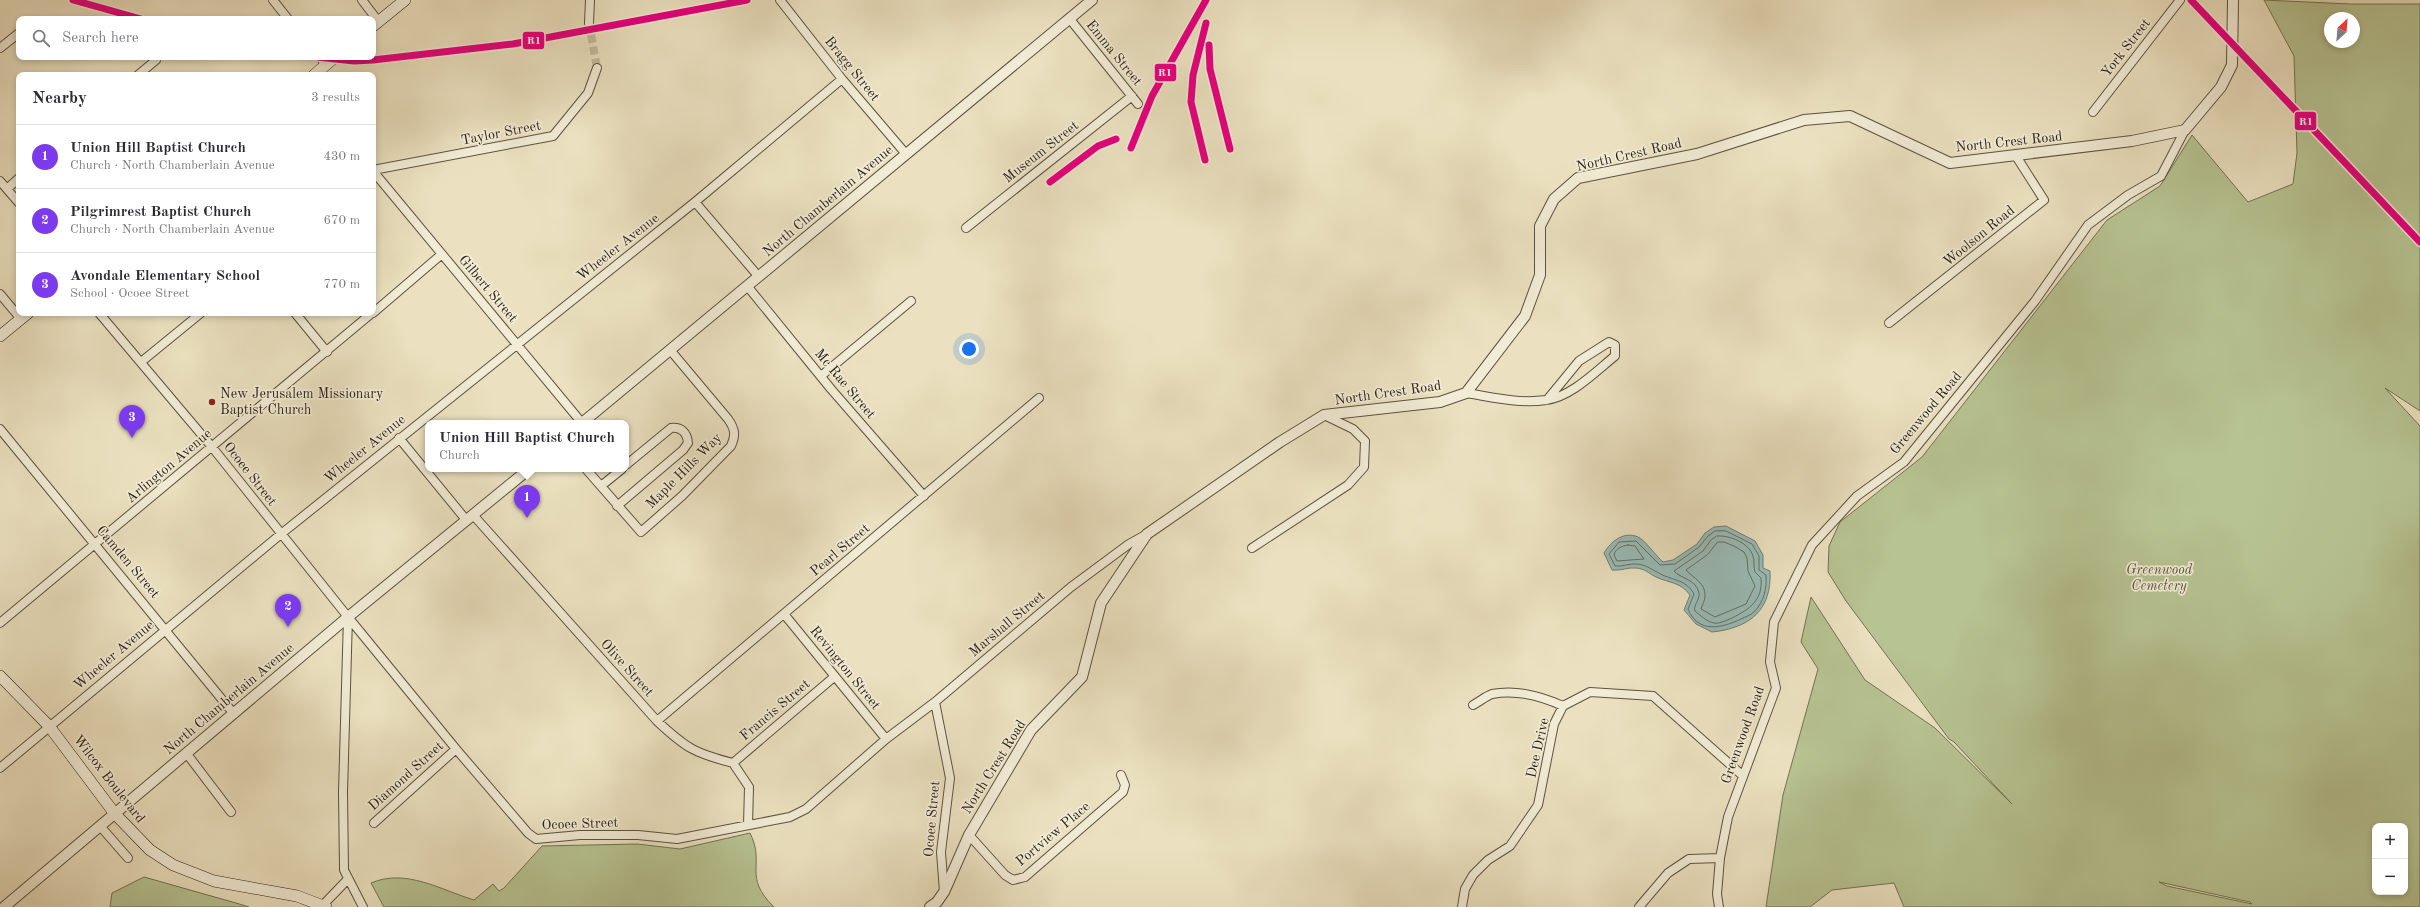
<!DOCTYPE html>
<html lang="en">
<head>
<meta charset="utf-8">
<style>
  :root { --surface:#fff; --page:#f2f2f3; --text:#2b2b33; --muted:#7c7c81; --line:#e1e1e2; --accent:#7c3aed }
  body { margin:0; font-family:"Old Standard TT",serif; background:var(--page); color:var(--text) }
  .controls { position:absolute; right:12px; bottom:12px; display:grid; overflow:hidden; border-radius:8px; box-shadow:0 2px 6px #0003 }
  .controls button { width:36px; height:36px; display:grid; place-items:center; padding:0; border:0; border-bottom:1px solid var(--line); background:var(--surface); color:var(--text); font:20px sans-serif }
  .compass { position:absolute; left:2324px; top:12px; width:36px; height:36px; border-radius:50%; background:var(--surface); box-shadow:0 2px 6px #0003; rotate:26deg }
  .you { position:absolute; left:969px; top:349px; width:14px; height:14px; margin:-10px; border:3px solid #fff; border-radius:50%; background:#1a73e8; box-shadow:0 0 0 6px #1a73e833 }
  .badge { display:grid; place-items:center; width:26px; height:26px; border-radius:50%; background:var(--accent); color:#fff; font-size:13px; font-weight:700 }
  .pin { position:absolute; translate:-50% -33px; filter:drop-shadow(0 1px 2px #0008) }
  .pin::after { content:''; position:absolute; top:21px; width:14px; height:12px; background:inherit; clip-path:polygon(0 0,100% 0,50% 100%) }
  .popup { position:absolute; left:425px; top:420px; width:204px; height:52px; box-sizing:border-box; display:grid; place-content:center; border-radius:8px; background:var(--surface); filter:drop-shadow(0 1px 3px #0005); font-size:13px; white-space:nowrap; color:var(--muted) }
  .popup b { font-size:15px; color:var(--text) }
  .popup::after { content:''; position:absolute; left:50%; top:100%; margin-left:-8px; border:8px solid transparent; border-top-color:var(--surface) }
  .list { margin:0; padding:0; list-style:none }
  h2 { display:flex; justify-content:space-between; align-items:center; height:52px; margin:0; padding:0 16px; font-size:17px }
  h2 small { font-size:13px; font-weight:400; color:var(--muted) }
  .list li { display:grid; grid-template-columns:26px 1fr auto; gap:12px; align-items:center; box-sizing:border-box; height:64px; padding:0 16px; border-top:1px solid var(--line) }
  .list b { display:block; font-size:15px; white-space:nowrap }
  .list p { margin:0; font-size:13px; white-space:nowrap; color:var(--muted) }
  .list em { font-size:13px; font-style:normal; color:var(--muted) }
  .icon { flex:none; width:22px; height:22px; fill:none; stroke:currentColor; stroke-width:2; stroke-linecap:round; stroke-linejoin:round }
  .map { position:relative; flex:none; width:2420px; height:907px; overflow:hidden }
  .search { position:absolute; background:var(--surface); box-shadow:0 2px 6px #0003; left:16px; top:16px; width:360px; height:44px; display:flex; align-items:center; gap:10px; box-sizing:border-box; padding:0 14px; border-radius:8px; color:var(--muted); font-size:15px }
  .panel { position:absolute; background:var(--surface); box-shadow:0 2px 6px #0003; left:16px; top:72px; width:360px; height:244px; border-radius:8px }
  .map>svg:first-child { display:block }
  .green { fill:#b7c392; stroke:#727254; fill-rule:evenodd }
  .water { fill:#99bcb7; stroke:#6d7e77 }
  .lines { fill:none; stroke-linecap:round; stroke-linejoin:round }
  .shore { stroke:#626f66; stroke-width:1 }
  .minor-tunnel { stroke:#c5bb9e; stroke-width:8; stroke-dasharray:8 4; stroke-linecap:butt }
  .minor-casing { stroke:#5c5240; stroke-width:10 }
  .tertiary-casing { stroke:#5c5240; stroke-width:12 }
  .secondary-casing { stroke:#2c2216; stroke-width:12 }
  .minor { stroke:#f2ecd6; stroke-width:8 }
  .tertiary { stroke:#f2ecd6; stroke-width:10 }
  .secondary { stroke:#f2ecd6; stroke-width:11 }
  .rail-1-casing { stroke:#f2ecd6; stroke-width:10 }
  .rail-1 { stroke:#e5007d; stroke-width:7 }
  .poi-dot { fill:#8f2418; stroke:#f2ecd6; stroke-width:1.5 }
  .labels { text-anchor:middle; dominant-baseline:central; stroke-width:3.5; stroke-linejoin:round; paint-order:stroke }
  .street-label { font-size:14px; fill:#2c2216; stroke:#f2ecd6 }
  .poi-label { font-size:14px; fill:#2c2216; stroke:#f2ecd6; text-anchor:start }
  .park-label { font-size:14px; font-style:italic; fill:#56523b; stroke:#f2ecd6 }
  .line-badge { stroke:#f2ecd6; stroke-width:1.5 }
  .badge-label { font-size:11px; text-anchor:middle; font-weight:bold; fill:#fff }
</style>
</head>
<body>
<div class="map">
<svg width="2420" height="907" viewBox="0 0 2420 907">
  <rect width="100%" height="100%" fill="#ebe1c0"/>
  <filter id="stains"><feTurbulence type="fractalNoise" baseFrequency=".005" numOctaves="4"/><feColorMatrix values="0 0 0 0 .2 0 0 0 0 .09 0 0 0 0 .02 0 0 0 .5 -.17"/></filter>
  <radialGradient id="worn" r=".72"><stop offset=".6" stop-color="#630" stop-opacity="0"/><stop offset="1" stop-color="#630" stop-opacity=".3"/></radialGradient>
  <path class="green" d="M2264 0 2350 4H2420V411L2385 388 2420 426V907H1904L1894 883 1832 890 1810 907H1766L1783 795 1818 669 1801 642 1811 597 1865 680 1935 728 2012 804 1954 742 1949 739 1846 601 1828 572 1829 546 1840 522 1922 457 2107 220 2160 186 2192 135 2248 202 2293 184 2297 153 2294 56ZM2330 18H2354V42H2330ZM2375 826H2405V892H2375ZM2159 882 2250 902 2252 904 2167 886Z
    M750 833C766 865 742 876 774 907H384L371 883C406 868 441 890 474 900L493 884 499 891 504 888 542 846 637 844 680 849Z
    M144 877 236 903 249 907H110L112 893Z"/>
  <path class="water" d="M1726 526 1755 541 1763 555V568L1770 571C1772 610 1750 628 1712 632L1696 624 1684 610 1690 595C1681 582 1669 583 1656 577 1648 573 1646 569 1636 568 1628 567 1621 571 1612 570L1604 553C1611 541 1624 531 1638 537 1644 539 1657 557 1663 562L1673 560 1697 544 1705 533 1714 527Z"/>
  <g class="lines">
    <path class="shore" d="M1726 531 1752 544 1759 556V570L1766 575C1767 588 1764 602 1754 612 1751 615 1745 617 1741 619 1722 628 1698 634 1688 609L1694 594C1685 578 1671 581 1657 572 1649 568 1646 565 1637 564 1629 563 1623 567 1615 566L1609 554 1619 542 1636 541 1660 565 1675 564 1699 547 1708 536 1715 531Z
      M1717 536C1730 535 1749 543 1753 556 1755 561 1753 567 1755 572L1761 578C1763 600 1750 609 1732 618 1727 620 1720 624 1714 623 1707 622 1700 615 1695 611 1693 605 1700 600 1699 593 1696 579 1681 579 1674 571L1703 551 1711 540Z
      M1718 542H1724L1734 546 1744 552 1747 558 1748 571 1755 586 1746 604 1715 617 1701 609C1702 605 1705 601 1705 596 1706 583 1693 578 1686 570L1707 555Z
      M1628 545 1635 546 1644 559 1617 561 1614 555C1616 548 1622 546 1628 545Z"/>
    <path class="minor-tunnel" d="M589 23 597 68"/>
    <g class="minor-casing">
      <path id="minor" d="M273 0 288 19
        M362 0 378 21
        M780 0 842 79 906 154
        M1069 18 1138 104
        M589 23 590 0
        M0 48 19 33
        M320 57 326 65
        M138 75 156 60
        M2093 112 2180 0
        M373 170 553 136 588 93 597 68
        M373 171 582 423
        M0 181 19 203
        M7 189 19 178
        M695 202 759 277
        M966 228 1132 96
        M748 287 831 389 924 496
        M0 294 21 319
        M99 313 212 447 348 617 343 792 344 870 363 907
        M295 313 327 352
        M373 313 442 254
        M1889 323 2044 200 2016 156
        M141 362 201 313
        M821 376 911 301
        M1466 393C1492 397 1519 404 1546 400 1571 397 1595 372 1615 356V345L1609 342 1579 361 1547 400
        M0 429 234 714
        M399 438 467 521
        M586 469 641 532 682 496 731 446C736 435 735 429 728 419L671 351
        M601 486 622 469
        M617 506 683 450 688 443C687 432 681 427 671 428L626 465
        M474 516 657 721C686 748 694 753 733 763L749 787 748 825
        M1252 548 1348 485 1364 467 1365 441 1353 429 1324 415
        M784 614 886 739
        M348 617 456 749 528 833 536 839 580 835H638L677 839 790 817 806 809 886 739 935 702 1071 587 1129 544 1147 534
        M0 623 372 313
        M935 702 950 778 941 852 944 892
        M1473 705C1479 702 1486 696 1492 694 1517 689 1541 696 1563 706
        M657 721 1039 398
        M187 754 231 812
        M733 763 834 677
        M0 768 281 534 695 202 842 79
        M374 823 456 749
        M100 826 128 858
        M969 835 1005 875 1013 880 1025 877 1123 792 1125 785 1121 775
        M323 905 348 879
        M1462 907 1465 889 1473 875 1488 860 1510 846 1538 805 1554 724 1563 706 1590 692 1653 696 1742 775
        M1639 907 1668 873 1689 859 1720 858
        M1719 907 1717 894 1720 858 1728 817 1776 688 1770 662 1774 622 1812 545 1857 496 1904 462 2035 301 2088 225 2128 195 2161 176 2185 130"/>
    </g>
    <g class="tertiary-casing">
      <path id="tertiary" d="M582 423 1092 0
        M4 907 348 617 529 469
        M930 907 937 902 944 892 969 835 1031 730 1082 677 1101 603 1147 534 1280 442 1324 415 1440 402 1466 393 1525 316 1540 275V226L1554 199 1578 178 1697 154 1804 120 1850 116 1950 163 2132 141 2185 130 2221 87 2232 65 2233 0"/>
    </g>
    <g class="secondary-casing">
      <path id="secondary" d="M373 26 405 0
        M314 75 335 57
        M0 336 28 313
        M0 676 49 726 115 814 150 850 173 865 214 881 297 896 326 907"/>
    </g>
    <use href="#minor" class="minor"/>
    <use href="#tertiary" class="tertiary"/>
    <use href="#secondary" class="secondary"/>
    <g class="rail-1-casing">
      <path id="rail-1" d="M73 0 141 19
        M2191 0 2420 242
        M1209 45 1210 69 1230 149
        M318 57 354 61 373 60 513 44 747 0
        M1131 148 1152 96 1206 0
        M1205 160 1191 102 1193 75 1206 23
        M1050 182 1098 146 1116 139"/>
    </g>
    <use href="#rail-1" class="rail-1"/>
  </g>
  <circle class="poi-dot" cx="212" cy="402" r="4"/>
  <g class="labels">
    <g class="street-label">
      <text transform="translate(2126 48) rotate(-52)">York Street</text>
      <text transform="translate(1114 53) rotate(51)">Emma Street</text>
      <text transform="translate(852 69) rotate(51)">Bragg Street</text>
      <text transform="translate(501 133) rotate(-11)">Taylor Street</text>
      <text transform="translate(2009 142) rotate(-6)">North Crest Road</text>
      <text transform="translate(1041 152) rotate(-38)">Museum Street</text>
      <text transform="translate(1629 155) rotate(-13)">North Crest Road</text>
      <text transform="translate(828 201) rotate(-40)">North Chamberlain Avenue</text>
      <text transform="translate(1979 236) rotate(-39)">Woolson Road</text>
      <text transform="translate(618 247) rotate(-38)">Wheeler Avenue</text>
      <text transform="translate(488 289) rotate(50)">Gilbert Street</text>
      <text transform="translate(845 384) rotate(50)">Mc Rae Street</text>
      <text transform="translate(1388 393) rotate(-8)">North Crest Road</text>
      <text transform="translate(1926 413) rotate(-50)">Greenwood Road</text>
      <text transform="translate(365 449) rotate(-39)">Wheeler Avenue</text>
      <text transform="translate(169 466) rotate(-40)">Arlington Avenue</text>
      <text transform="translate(684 471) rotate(-45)">Maple Hills Way</text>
      <text transform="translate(250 474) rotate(52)">Ocoee Street</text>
      <text transform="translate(840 550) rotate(-40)">Pearl Street</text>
      <text transform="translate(128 562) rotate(50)">Camden Street</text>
      <text transform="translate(1007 624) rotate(-40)">Marshall Street</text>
      <text transform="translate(114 655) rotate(-40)">Wheeler Avenue</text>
      <text transform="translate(627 668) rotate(48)">Olive Street</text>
      <text transform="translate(845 668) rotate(51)">Revington Street</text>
      <text transform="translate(229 699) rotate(-40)">North Chamberlain Avenue</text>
      <text transform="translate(775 710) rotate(-40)">Francis Street</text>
      <text transform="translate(1743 735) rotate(-70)">Greenwood Road</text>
      <text transform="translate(1538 748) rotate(-77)">Dee Drive</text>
      <text transform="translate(994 767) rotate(-58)">North Crest Road</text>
      <text transform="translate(406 776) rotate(-42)">Diamond Street</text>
      <text transform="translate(109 779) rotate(52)">Wilcox Boulevard</text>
      <text transform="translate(932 819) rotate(-85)">Ocoee Street</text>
      <text transform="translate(580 824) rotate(-2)">Ocoee Street</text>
      <text transform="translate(1053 834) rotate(-40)">Portview Place</text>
    </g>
    <g class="poi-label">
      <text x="220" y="394">New Jerusalem Missionary<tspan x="220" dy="16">Baptist Church</tspan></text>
    </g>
    <g class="park-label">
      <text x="2159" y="570">Greenwood<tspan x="2159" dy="16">Cemetery</tspan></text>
    </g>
  </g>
  <g class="line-badge">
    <rect x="522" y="31" width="23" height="19" rx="4" fill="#e5007d"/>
    <rect x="1154" y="63" width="23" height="19" rx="4" fill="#e5007d"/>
    <rect x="2294" y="111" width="23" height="20" rx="4" fill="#e5007d"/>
  </g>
  <g class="badge-label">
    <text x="534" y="44">R1</text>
    <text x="1165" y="76">R1</text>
    <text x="2306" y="125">R1</text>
  </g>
  <rect width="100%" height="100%" filter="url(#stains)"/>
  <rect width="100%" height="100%" fill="url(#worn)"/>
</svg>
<div class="controls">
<button>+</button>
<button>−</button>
</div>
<svg class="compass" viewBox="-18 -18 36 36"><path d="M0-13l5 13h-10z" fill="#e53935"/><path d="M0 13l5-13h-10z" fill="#7c7c81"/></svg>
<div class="you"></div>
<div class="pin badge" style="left:527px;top:518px">1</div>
<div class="popup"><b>Union Hill Baptist Church</b>Church</div>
<div class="pin badge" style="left:288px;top:627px">2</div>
<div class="pin badge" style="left:132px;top:438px">3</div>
<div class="search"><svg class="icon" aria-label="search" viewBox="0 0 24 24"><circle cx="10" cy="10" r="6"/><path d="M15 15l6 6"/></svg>Search here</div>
<section class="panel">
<h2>Nearby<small>3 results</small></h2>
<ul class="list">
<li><span class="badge">1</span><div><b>Union Hill Baptist Church</b><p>Church · North Chamberlain Avenue</p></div><em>430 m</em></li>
<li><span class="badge">2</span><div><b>Pilgrimrest Baptist Church</b><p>Church · North Chamberlain Avenue</p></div><em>670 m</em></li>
<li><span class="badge">3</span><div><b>Avondale Elementary School</b><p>School · Ocoee Street</p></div><em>770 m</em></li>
</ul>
</section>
</div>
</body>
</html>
